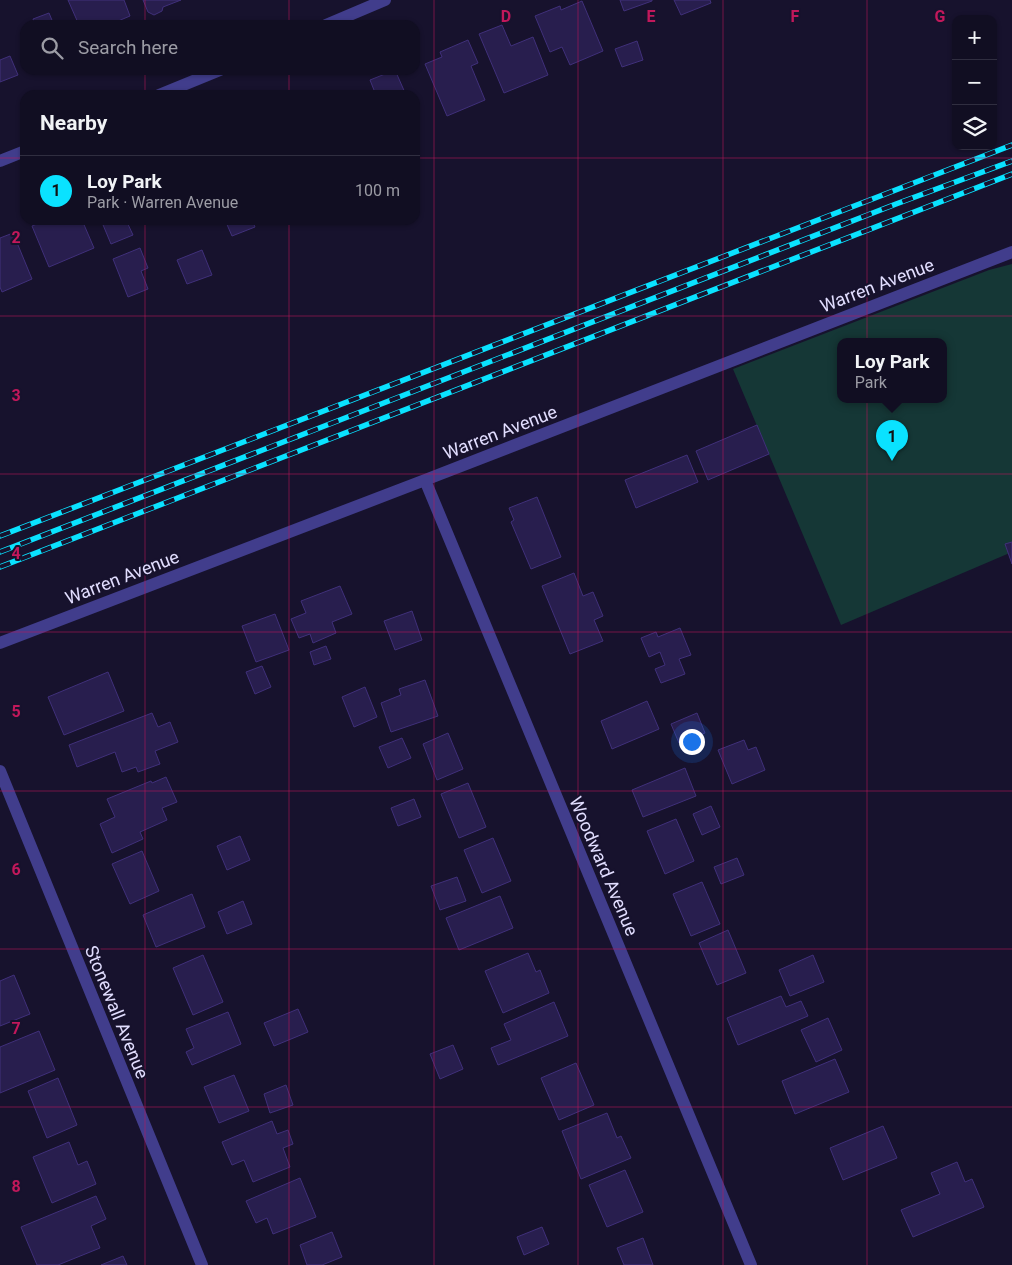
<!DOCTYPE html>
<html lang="en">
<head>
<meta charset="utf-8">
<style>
  :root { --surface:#110e22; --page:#1e1c2f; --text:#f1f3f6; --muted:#9c9ca5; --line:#302e40; --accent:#0ae2ff }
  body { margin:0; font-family:Roboto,sans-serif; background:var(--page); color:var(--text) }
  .controls { position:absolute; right:15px; top:15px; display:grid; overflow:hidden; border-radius:10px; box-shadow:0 1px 4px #0004 }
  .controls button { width:45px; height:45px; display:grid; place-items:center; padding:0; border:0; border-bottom:1px solid var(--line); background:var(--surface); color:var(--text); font:25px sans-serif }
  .you { position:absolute; left:691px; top:741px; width:18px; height:18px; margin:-12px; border:4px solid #fff; border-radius:50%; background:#1a73e8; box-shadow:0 0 0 8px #1a73e833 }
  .badge { display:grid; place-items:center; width:32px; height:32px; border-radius:50%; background:var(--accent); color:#111; font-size:16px; font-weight:700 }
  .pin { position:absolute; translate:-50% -41px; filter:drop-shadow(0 1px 2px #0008) }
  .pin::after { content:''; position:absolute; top:26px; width:18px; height:15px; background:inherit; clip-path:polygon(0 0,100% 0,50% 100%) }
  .popup { position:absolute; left:837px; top:338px; width:110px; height:65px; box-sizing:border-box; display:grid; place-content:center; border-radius:10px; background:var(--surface); filter:drop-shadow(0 1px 4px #0005); font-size:16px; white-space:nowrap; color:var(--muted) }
  .popup b { font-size:19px; color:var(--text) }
  .popup::after { content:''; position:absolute; left:50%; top:100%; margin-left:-10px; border:10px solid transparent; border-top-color:var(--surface) }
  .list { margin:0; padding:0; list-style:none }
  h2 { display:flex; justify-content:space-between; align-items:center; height:65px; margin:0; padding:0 20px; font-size:21px }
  h2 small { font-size:16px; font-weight:400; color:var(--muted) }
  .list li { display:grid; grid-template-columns:32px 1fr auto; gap:15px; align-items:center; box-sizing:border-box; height:70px; padding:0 20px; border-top:1px solid var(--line) }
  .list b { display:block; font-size:19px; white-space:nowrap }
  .list p { margin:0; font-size:16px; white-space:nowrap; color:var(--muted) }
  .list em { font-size:16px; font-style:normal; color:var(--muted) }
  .icon { flex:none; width:28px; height:28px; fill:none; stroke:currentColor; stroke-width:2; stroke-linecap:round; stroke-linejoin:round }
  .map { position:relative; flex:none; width:1012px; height:1265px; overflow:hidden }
  .search { position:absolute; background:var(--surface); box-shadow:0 1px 4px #0004; left:20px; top:20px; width:400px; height:55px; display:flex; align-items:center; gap:12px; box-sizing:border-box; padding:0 18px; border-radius:15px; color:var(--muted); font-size:19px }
  .panel { position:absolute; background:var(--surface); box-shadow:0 1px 4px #0004; left:20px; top:90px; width:400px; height:135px; border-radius:15px }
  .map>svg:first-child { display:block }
  .green { fill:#153736; fill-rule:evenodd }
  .building { fill:#281e4e; stroke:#40307a }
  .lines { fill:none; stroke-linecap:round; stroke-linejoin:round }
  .minor { stroke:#413d8c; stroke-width:12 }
  .rail-casing { stroke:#0ae2ff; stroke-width:5.5 }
  .rail { stroke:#17122d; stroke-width:4; stroke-dasharray:11; stroke-linecap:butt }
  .grid { fill:none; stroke:#c2185b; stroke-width:1; stroke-opacity:0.55 }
  .labels { text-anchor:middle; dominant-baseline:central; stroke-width:4; stroke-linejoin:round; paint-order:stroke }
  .street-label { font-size:18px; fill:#e2deff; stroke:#17122d }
  .grid-label { font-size:16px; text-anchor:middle; font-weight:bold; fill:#c2185b; stroke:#17122d; stroke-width:4; stroke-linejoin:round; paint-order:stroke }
</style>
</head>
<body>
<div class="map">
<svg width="1012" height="1265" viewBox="0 0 1012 1265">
  <rect width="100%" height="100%" fill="#17122d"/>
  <path class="green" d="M1012 264V552L841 625 733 369 989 270ZM841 342H943V400H841Z"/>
  <path class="building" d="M68 0H124L130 16 111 24 112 25H79Z
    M143 0H181L163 7 162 11 154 15 148 12Z
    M620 0H652V1L624 11Z
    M674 0H710L711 3 681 15Z
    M582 1 603 51 570 65 562 47 550 52 535 16 560 6 561 10Z
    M49 13 54 25H35L33 19Z
    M502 25 511 46 533 37 548 75 504 93 479 34Z
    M468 40 478 63 471 66 485 100 447 116 425 64 442 57 440 52Z
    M637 41 643 60 622 67 615 49Z
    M10 56 18 75 0 82V60Z
    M395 70 406 95H376L370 80Z
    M47 220H82L94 248 49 267 32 226Z
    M101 220H126L133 235 111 244Z
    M225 220H252L255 227 232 236Z
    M13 233 32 279 2 292 0 287V238Z
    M140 248 148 268 141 271 148 289 128 297 113 259Z
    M202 250 212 275 187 284 177 260Z
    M757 425 769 454 708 480 696 451Z
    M687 455 698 482 636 508 625 480Z
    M537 497 561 557 531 569 511 522 514 520 509 508Z
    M1012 542V564L1005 544Z
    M574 573 583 596 593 592 603 616 594 620 603 641 570 654 542 586Z
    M340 586 352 614 332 622 336 633 313 643 310 634 299 638 291 619 306 613 301 601Z
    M412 611 422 640 395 650 384 621Z
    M275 614 289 650 256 662 242 626Z
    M680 628 691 655 679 659 685 674 661 683 655 669 665 665 660 652 649 657 641 638 656 632 658 637Z
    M326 646 331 659 314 665 310 652Z
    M262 666 271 687 255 694 246 672Z
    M108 672 124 711 64 735 48 697Z
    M425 680 438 716 391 732 381 703 401 695 399 689Z
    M365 687 377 717 354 727 342 697Z
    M647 701 659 729 612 749 601 721Z
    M152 713 158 727 170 722 178 742 155 751 160 764 138 772 136 767 122 772 115 752 77 767 69 745Z
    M697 713 705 733 679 743 671 724Z
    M448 733 463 769 437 780 423 744Z
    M402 738 411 758 388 768 379 747Z
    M744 740 748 750 756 747 765 770 732 784 718 750Z
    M685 768 696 796 643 817 632 790Z
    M166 777 177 802 162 808 167 820 140 832 143 839 112 853 100 824 115 817 107 799 151 781 152 783Z
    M468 783 486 827 459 838 441 794Z
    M414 799 421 817 398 826 391 808Z
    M711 806 720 827 702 835 693 814Z
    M676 819 694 861 665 874 647 831Z
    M240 836 250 860 227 870 217 846Z
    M493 838 511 881 482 893 464 850Z
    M142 851 159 891 130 904 112 864Z
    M737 858 744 875 721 884 714 867Z
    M457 877 466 901 440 910 431 886Z
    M702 882 720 924 691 936 673 894Z
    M192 894 205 927 156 947 143 915Z
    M500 896 513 928 459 950 446 918Z
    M243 901 252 924 227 934 218 912Z
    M728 930 746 973 717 985 699 943Z
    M528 953 536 972 540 970 549 993 503 1013 485 971Z
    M203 955 223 1002 193 1015 173 968Z
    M813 955 824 982 790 996 779 970Z
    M14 975 30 1014 0 1026V981Z
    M781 996 786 1007 801 1001 808 1016 738 1045 727 1018Z
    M554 1002 568 1036 498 1065 491 1048 511 1040 504 1024Z
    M298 1009 308 1032 274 1046 264 1023Z
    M228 1012 241 1044 192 1065 186 1052 194 1048 186 1029Z
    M828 1018 842 1050 816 1062 801 1030Z
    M39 1031 55 1070 0 1093V1047Z
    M453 1045 463 1069 440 1079 430 1054Z
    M835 1059 849 1092 795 1114 782 1081Z
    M576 1063 594 1105 559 1120 541 1078Z
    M234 1075 249 1111 219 1123 204 1087Z
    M58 1078 77 1125 47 1138 28 1091Z
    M286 1085 293 1105 270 1113 264 1094Z
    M607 1113 617 1138 621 1136 631 1158 581 1179 562 1131Z
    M272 1121 277 1134 288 1130 293 1144 283 1148 290 1167 253 1182 244 1160 232 1165 222 1142Z
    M883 1126 897 1158 843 1180 830 1148Z
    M69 1142 78 1165 87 1161 96 1184 52 1203 33 1157Z
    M957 1162 965 1182 972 1179 984 1207 913 1237 901 1210 940 1194 931 1173Z
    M625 1170 643 1212 607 1227 589 1185Z
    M300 1178 316 1217 273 1234 267 1218 256 1223 246 1201Z
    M96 1196 106 1219 91 1226 100 1248 58 1265H37L21 1227Z
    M542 1227 549 1244 524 1255 517 1237Z
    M332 1232 342 1257 322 1265H307L300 1245Z
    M643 1238 653 1265H624L617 1248Z
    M123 1256 127 1265H101Z"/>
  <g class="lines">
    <path class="minor" d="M326 25 385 0
      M159 95 220 70
      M0 161 25 151
      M425 480 751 1265
      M0 643 425 480 1012 252
      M0 771 202 1265"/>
    <g class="rail-casing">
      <path id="rail" d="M0 536 1012 145
        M0 552 896 204 1012 161
        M0 567 1012 174"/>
    </g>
    <use href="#rail" class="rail"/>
  </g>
  <path class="grid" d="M145 0V25M289 0V25M434 0V1265M578 0V1265M723 0V1265M867 0V1265M145 70V95M289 70V95M0 158H25M415 158H1012M145 220V1265M289 220V1265M0 316H1012M0 474H1012M0 632H1012M0 791H1012M0 949H1012M0 1107H1012"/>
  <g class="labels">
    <g class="street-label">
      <text transform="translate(877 285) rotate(-21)">Warren Avenue</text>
      <text transform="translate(500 432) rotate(-21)">Warren Avenue</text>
      <text transform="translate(122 577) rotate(-21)">Warren Avenue</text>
      <text transform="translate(604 866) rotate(67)">Woodward Avenue</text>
      <text transform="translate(117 1012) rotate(68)">Stonewall Avenue</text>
    </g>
  </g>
  <g class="grid-label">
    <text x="506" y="22">D</text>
    <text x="651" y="22">E</text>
    <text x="795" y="22">F</text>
    <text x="940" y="22">G</text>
    <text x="16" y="243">2</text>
    <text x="16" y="401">3</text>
    <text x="16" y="559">4</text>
    <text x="16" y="717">5</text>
    <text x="16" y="875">6</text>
    <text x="16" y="1034">7</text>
    <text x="16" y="1192">8</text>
  </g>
</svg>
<div class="controls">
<button>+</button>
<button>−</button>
<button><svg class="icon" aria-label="layers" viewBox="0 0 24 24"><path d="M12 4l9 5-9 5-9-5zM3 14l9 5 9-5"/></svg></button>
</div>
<div class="you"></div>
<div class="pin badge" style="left:892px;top:461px">1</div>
<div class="popup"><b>Loy Park</b>Park</div>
<div class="search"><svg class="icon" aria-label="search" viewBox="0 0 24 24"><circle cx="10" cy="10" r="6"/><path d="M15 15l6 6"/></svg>Search here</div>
<section class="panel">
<h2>Nearby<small></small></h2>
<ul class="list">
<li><span class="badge">1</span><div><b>Loy Park</b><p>Park · Warren Avenue</p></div><em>100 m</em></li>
</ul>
</section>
</div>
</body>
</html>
